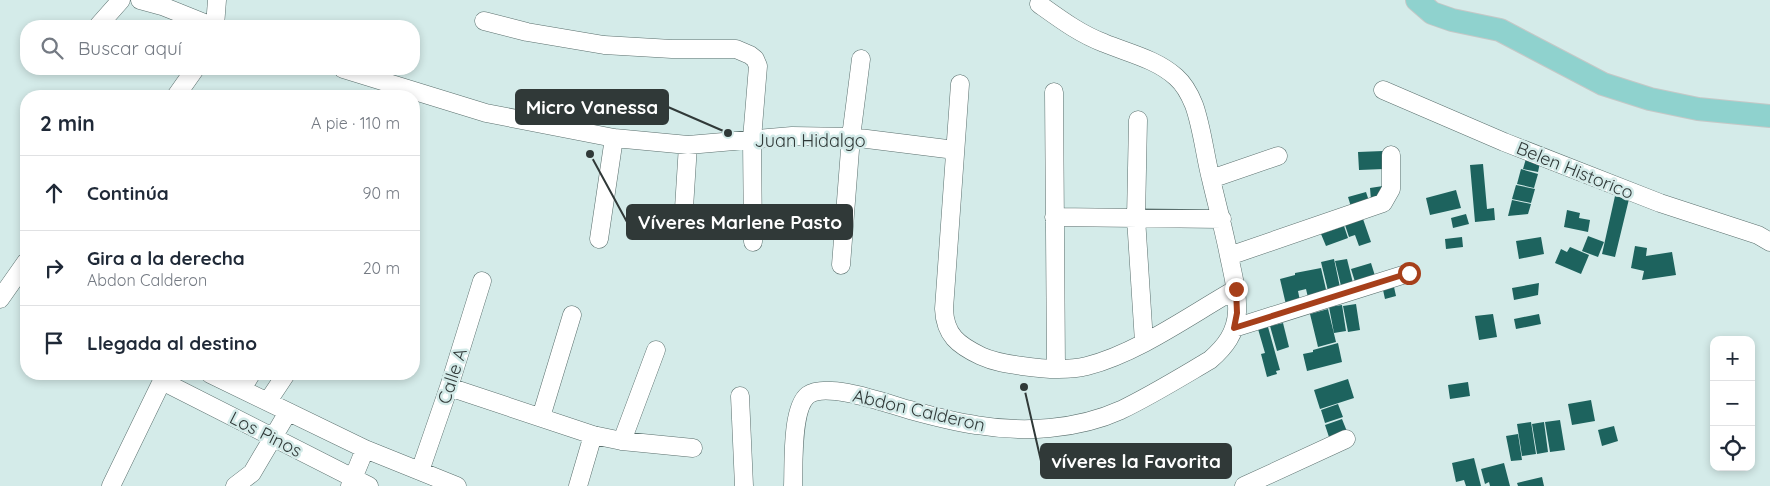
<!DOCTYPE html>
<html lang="es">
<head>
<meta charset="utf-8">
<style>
  :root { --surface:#fff; --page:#f2f2f3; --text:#1f2937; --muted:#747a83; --line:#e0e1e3 }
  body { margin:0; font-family:Quicksand,sans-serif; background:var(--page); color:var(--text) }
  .controls { position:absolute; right:15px; bottom:15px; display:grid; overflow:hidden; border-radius:10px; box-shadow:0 2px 8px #0003 }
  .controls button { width:45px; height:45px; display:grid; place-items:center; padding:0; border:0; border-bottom:1px solid var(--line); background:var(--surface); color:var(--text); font:25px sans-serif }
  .stop { position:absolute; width:15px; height:15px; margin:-11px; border:4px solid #a63f1a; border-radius:50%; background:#fff }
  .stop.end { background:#a63f1a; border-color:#fff; box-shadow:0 1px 5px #0008 }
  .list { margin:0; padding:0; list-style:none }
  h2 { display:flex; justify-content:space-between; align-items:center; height:65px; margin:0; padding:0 20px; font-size:21px }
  h2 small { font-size:16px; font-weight:400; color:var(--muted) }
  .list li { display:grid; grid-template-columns:32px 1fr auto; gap:15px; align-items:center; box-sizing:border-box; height:75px; padding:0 20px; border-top:1px solid var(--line) }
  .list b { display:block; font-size:19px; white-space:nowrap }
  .list p { margin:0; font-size:16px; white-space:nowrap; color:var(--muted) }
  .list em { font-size:16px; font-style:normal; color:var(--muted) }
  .icon { flex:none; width:28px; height:28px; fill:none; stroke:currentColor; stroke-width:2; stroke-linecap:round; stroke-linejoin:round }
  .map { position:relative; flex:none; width:1770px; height:486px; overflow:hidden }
  .search { position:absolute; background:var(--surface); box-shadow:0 2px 8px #0003; left:20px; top:20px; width:400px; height:55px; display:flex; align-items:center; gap:12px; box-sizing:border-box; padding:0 18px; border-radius:20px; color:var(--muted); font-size:19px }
  .panel { position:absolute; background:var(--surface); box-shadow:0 2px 8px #0003; left:20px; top:90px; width:400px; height:290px; border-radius:20px }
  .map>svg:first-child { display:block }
  .building { fill:#1d635e }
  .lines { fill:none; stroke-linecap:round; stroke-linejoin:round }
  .minor-casing { stroke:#5a6f6d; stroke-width:19 }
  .major-casing { stroke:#c5c8c7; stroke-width:24 }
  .minor { stroke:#fff; stroke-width:18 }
  .major { stroke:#8fd2ce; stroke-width:22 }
  .route { stroke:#a63f1a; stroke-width:6 }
  .labels { text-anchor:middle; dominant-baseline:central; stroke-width:5; stroke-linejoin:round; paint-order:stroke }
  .street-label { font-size:18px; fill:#303938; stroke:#d4ebe9 }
  .leader { fill:none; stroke:#303938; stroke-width:2 }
  .callout-dot { fill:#303938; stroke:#d4ebe9; stroke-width:2 }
  .callout { fill:#303938; stroke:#303938; stroke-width:2 }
  .callout-label { font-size:19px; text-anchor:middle; font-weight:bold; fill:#fff }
</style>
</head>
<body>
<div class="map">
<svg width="1770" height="486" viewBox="0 0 1770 486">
  <rect width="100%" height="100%" fill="#d4ebe9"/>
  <path class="building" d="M1383 151 1384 169 1359 170 1358 152Z
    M1527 155 1541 158 1538 172 1523 169Z
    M1483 164 1487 209 1494 208 1495 220 1475 222 1470 165Z
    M1521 169 1538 174 1534 188 1517 184Z
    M1516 185 1535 189 1531 203 1512 199Z
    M1383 186 1385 198 1371 200 1370 188Z
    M1456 190 1461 208 1430 215 1426 198Z
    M1366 192 1370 204 1352 210 1348 197Z
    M1615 196 1629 199 1615 257 1602 254Z
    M1512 200 1531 204 1528 214 1508 216Z
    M1567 210 1580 213 1579 218 1590 220 1588 232 1564 227Z
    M1466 214 1469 224 1453 228 1451 218Z
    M1363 219 1371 242 1359 246 1355 235 1349 237 1345 225Z
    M1344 226 1348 238 1326 246 1321 234Z
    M1588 236 1604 242 1598 257 1582 251Z
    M1462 237 1463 247 1446 249 1445 239Z
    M1541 237 1544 254 1519 259 1516 241Z
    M1635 246 1647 248 1646 256 1672 252 1676 275 1642 280 1644 271 1631 268Z
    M1570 247 1589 255 1581 274 1555 263 1561 249 1567 252Z
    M1334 259 1341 292 1329 295 1321 262Z
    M1347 259 1354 287 1342 290 1335 261Z
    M1371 263 1376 279 1356 285 1351 269Z
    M1321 268 1328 298 1309 302 1306 289 1298 291 1301 306 1287 309 1280 279 1295 275V273Z
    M1539 283 1538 295 1514 300 1512 288Z
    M1394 287 1396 296 1385 299 1383 290Z
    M1356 304 1360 330 1348 332 1343 306Z
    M1342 305 1346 331 1334 333 1329 307Z
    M1328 309 1336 342 1318 347 1310 314Z
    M1493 314 1497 337 1479 340 1475 316Z
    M1539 314 1541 324 1516 329 1514 319Z
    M1283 323 1289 347 1277 351 1270 326Z
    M1268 327 1280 370 1276 371 1277 374 1267 377 1261 354 1265 353 1258 329Z
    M1338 343 1342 362 1307 371 1303 354 1313 352V350Z
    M1348 379 1354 398 1320 409 1314 390Z
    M1468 382 1470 396 1450 399 1448 385Z
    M1591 400 1595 421 1572 425 1568 404Z
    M1338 404 1343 417 1325 423 1321 410Z
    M1342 419 1348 434 1330 440 1325 425Z
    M1560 420 1565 450 1550 452 1545 422Z
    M1531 422 1536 454 1522 456 1517 424Z
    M1544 422 1548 452 1537 454 1532 424Z
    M1614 426 1618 441 1602 446 1598 430Z
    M1518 434 1522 460 1511 461 1506 436Z
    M1474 458 1481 486H1466L1464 480 1456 482 1452 463Z
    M1504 463 1510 486H1490L1489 482 1485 484 1481 469Z
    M1542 477 1544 486H1518L1517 483Z"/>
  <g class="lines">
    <g class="minor-casing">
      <path id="minor" d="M140 0 162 6 212 26
        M484 21 527 32 604 45 672 49H736L750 55 755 59 758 66 752 139 753 242
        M98 26 121 0
        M215 26 217 0
        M343 69 486 113 614 138 688 145 792 136 851 137 955 150
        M960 84 944 309C945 335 958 345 981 356 994 362 1008 364 1022 366 1042 369 1067 371 1087 366 1138 353 1190 315 1236 289
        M1383 90 1504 142 1660 203 1758 235 1770 242
        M1054 92 1056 369
        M176 96 195 69
        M1138 120 1136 218 1144 342
        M1211 179 1278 156
        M1054 217 1222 219
        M683 224 688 145
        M599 239 614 138
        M1229 256 1383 203 1391 189V155
        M841 265 851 137 861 59
        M0 299 26 262
        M1234 328 1409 273
        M210 374 365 449 457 486
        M449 387 593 435 622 441 693 448
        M242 389 251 374
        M740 396 744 486
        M268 401 286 374
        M541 417 572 315
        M622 441 656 350
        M420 471 449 387 482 281
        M111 486 162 381 369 486
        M235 486 252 473 288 412
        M350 486 365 449
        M578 486 593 435
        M793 486C794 465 791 408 808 395 827 381 888 404 910 410 932 416 955 422 976 425 1023 433 1077 430 1121 410 1152 395 1181 377 1210 360 1225 347 1236 333 1237 312 1238 293 1233 275 1229 256 1224 230 1217 205 1211 179 1205 156 1202 127 1194 105 1190 95 1184 84 1176 77 1156 59 1128 53 1104 43 1080 34 1060 19 1039 4
        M1244 486 1346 439"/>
    </g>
    <g class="major-casing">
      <path id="major" d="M1417 0 1432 13 1452 20 1500 30 1603 84 1650 99 1698 109 1770 116"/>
    </g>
    <use href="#minor" class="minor"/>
    <use href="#major" class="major"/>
  </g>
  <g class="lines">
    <path class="route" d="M1236 289 1237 313 1234 328 1409 273"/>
  </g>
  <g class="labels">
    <g class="street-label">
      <text x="810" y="140">Juan Hidalgo</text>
      <text transform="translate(1575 170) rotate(22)">Belen Historico</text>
      <text transform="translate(452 376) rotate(-72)">Calle A</text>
      <text transform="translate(919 410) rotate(13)">Abdon Calderon</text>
      <text transform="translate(266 434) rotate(27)">Los Pinos</text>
    </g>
  </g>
  <path class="leader" d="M728 133L668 107M590 154L627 222M1024 387L1041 461"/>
  <g class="callout-dot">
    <circle cx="728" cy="133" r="5"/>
    <circle cx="590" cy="154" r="5"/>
    <circle cx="1024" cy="387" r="5"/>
  </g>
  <g class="callout">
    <rect x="516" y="90" width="152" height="34" rx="5"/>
    <rect x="627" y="205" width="225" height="34" rx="5"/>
    <rect x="1041" y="444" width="190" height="34" rx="5"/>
  </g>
  <g class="callout-label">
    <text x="592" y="114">Micro Vanessa</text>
    <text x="740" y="229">Víveres Marlene Pasto</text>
    <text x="1136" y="468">víveres la Favorita</text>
  </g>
</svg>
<div class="controls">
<button>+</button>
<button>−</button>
<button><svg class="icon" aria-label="locate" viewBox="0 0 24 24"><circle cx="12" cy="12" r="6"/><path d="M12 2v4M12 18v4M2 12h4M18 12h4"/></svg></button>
</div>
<div class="stop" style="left:1409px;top:273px"></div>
<div class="stop end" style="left:1236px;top:289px"></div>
<div class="search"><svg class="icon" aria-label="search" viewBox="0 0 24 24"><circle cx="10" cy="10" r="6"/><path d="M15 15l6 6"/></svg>Buscar aquí</div>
<section class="panel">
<h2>2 min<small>A pie · 110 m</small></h2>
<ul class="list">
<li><svg class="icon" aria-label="ahead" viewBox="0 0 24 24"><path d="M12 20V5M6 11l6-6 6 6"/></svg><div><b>Continúa</b></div><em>90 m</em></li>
<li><svg class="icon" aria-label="right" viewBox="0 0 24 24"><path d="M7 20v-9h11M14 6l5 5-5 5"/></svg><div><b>Gira a la derecha</b><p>Abdon Calderon</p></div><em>20 m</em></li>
<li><svg class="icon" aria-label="arrive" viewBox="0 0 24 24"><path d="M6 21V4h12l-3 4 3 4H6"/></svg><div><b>Llegada al destino</b></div></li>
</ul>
</section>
</div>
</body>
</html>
